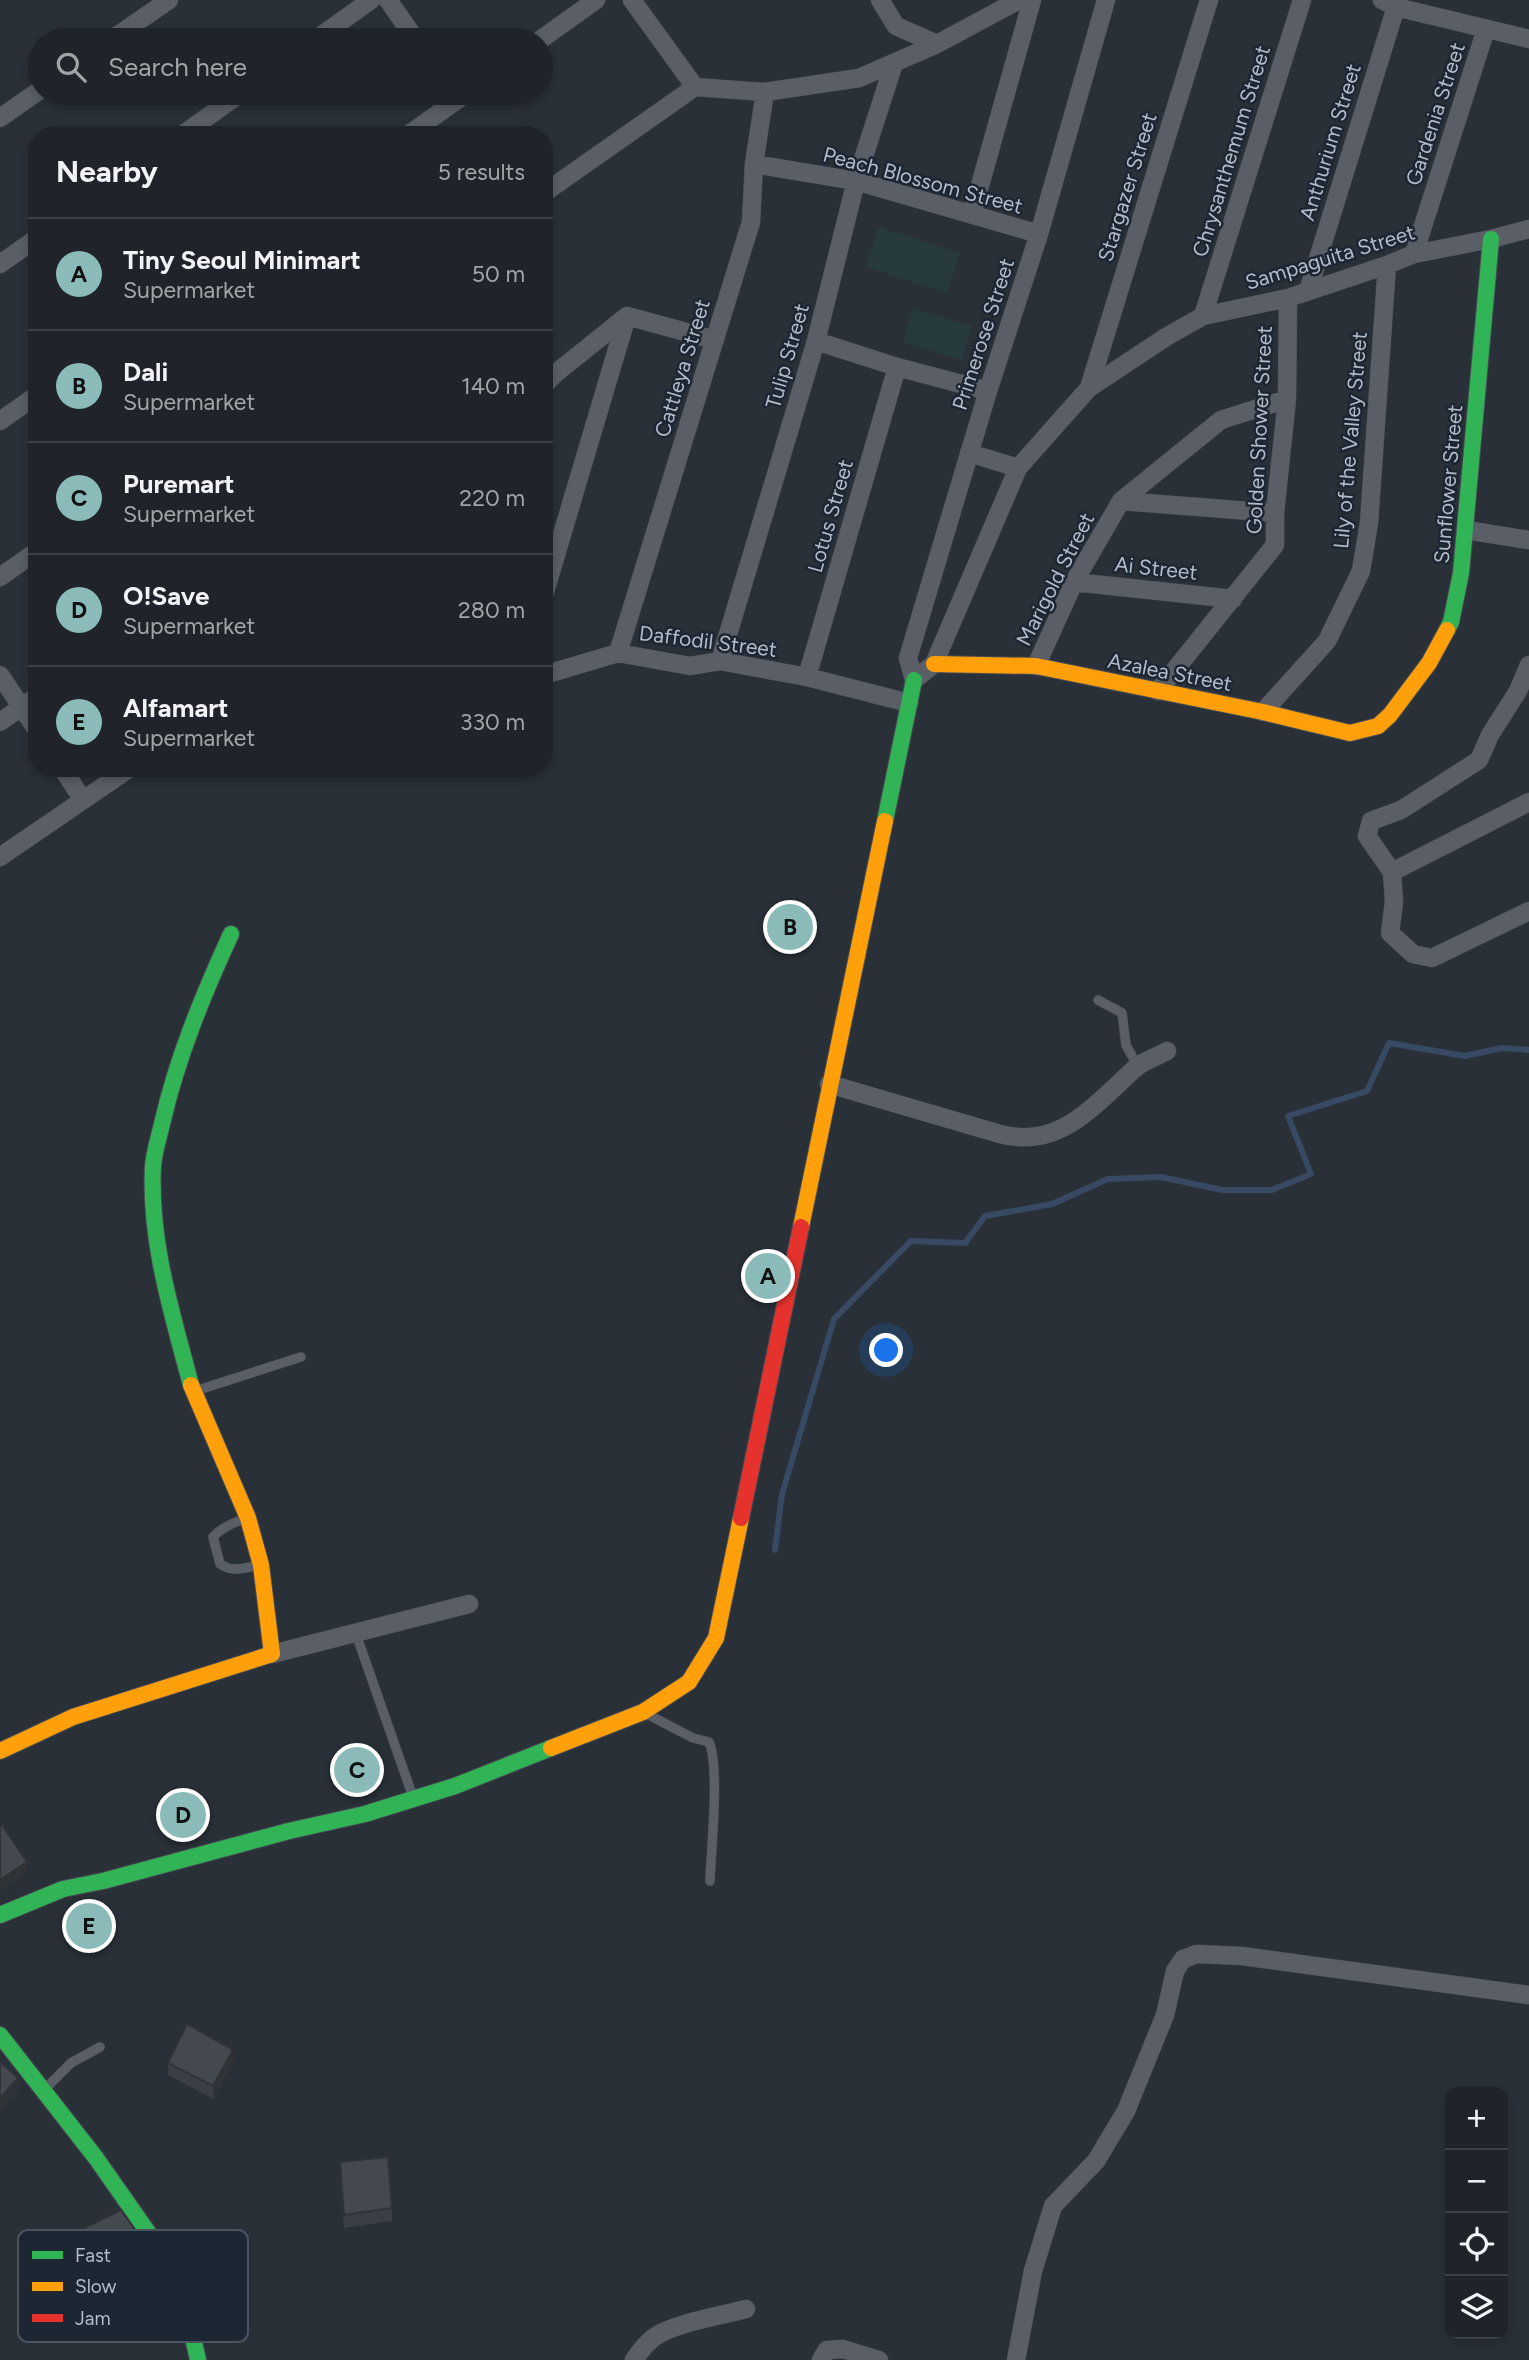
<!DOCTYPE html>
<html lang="en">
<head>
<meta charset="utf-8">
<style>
  :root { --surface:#20242a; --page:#2d3036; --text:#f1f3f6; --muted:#a2a4a8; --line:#3d4147; --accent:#8bbbb9 }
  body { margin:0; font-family:Figtree,sans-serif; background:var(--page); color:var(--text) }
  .controls { position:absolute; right:21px; bottom:21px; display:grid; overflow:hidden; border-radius:14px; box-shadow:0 4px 10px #0003 }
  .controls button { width:63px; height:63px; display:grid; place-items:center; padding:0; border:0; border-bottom:2px solid var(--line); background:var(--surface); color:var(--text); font:35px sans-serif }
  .you { position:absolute; left:887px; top:1351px; width:24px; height:24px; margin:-18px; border:5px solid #fff; border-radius:50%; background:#1a73e8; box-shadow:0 0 0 10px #1a73e833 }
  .badge { display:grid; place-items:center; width:46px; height:46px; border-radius:50%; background:var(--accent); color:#111; font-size:23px; font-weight:700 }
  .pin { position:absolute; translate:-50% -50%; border:4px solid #fff; box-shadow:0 2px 7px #0006 }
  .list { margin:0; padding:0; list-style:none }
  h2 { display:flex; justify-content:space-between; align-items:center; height:91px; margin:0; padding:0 28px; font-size:30px }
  h2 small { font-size:23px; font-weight:400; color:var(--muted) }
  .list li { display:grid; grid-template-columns:46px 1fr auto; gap:21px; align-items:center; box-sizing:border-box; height:112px; padding:0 28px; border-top:2px solid var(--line) }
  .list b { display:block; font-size:26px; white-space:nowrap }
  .list p { margin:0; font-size:23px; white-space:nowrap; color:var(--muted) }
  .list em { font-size:23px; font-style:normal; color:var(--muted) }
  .icon { flex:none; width:38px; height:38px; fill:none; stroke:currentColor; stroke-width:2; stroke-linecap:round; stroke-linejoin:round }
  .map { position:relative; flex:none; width:1529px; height:2360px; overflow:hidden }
  .search { position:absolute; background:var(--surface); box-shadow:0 4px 10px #0003; left:28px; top:28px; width:525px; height:77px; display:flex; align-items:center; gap:18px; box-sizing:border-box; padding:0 24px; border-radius:38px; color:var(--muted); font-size:26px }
  .panel { position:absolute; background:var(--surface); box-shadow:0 4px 10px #0003; left:28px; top:126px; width:525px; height:651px; border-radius:28px }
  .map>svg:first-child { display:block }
  .green { fill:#273a3e }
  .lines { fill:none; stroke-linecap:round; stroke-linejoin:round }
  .stream { stroke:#384963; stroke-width:6 }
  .lane-casing { stroke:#484c53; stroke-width:10 }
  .street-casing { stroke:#484c53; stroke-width:19 }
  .fast-casing { stroke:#484c53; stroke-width:18 }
  .slow-casing { stroke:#484c53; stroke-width:18 }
  .jam-casing { stroke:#484c53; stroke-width:18 }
  .lane { stroke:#5a5e66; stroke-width:9 }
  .street { stroke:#5a5e66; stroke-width:18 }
  .fast { stroke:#30b455; stroke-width:16 }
  .slow { stroke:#ff9f0a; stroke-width:16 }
  .jam { stroke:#e5322d; stroke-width:16 }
  .wall { fill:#3a3f45 }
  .shaded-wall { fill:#303338 }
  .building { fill:#444950; stroke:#303338; stroke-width:2 }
  .labels { text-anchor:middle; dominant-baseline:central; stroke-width:5; stroke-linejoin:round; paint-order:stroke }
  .street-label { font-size:21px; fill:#b4bcc9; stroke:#1d2633 }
  .key { fill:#1d2633; stroke:#4a5360; stroke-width:2 }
  .key-label { font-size:19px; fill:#b4bcc9 }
</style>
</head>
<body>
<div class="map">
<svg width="1529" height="2360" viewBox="0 0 1529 2360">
  <rect width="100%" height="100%" fill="#2a3038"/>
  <path class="green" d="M879 227 960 253 947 293 866 267Z
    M913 309 972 326 962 360 903 343Z"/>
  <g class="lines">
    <path class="stream" d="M775 1550 782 1494 834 1319 911 1241 965 1243 985 1216 1052 1204 1108 1179 1161 1177 1222 1190H1272L1311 1174 1288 1116 1367 1091 1389 1043 1465 1056 1502 1048 1529 1050"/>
    <g class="lane-casing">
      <path id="lane" d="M1098 1000 1122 1013 1126 1045 1138 1067
        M195 1391 301 1357
        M247 1518C234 1522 222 1527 213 1537L220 1564C233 1573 244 1568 259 1565
        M356 1634 413 1797
        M645 1713 693 1738 709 1742C720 1768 711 1849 710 1881
        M45 2089 71 2063 100 2047
        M83 2301 171 2269"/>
    </g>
    <g class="street-casing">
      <path id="street" d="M388 0 416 40
        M632 0 695 87
        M880 0 896 26 937 44
        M1106 0 1039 234 988 391 908 658 914 680 934 664 1018 468 1089 388 1166 337 1203 316 1288 298 1387 265 1414 254 1491 239 1529 229
        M1382 0 1396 7 1529 39
        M111 40 169 0
        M315 40 371 0
        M540 40 596 0
        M695 87 765 92 859 78 937 44 1019 0
        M0 118 40 90
        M182 135 241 93
        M408 135 467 93
        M754 164 856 181 1039 234
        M544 193 695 87
        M972 214 1032 0
        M1414 254 1486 29
        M0 264 37 238
        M1308 291 1396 7
        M1203 316 1302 0
        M816 341 897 367 988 391
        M544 385 556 373 627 316 715 340
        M1089 388 1209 0
        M0 421 37 395
        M969 453 1018 468
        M1121 501 1275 513
        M1466 530 1529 540
        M0 577 37 551
        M1074 582 1233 599
        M544 595 627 316
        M618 653 751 222 754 164 765 92
        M720 661 816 341 856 181 894 63
        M1529 665 1518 691 1490 735 1479 760 1401 810 1371 821 1367 836 1392 872 1394 902 1390 933 1413 954 1432 958 1529 911
        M1036 666 1074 582 1121 501 1221 420 1287 399
        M0 675 37 730
        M544 675 618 653 690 666 720 661 807 677 909 703
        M807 677 897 367
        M1158 691 1275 545V513L1287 399 1288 298
        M1263 712 1327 641 1361 571 1369 523 1387 265
        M0 722 37 696
        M62 768 83 800
        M0 857 130 768
        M1392 872 1529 802
        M829 1084 1000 1134C1049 1147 1080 1120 1114 1088 1122 1081 1130 1072 1138 1066 1147 1060 1158 1056 1167 1051
        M272 1654 469 1604
        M634 2360C641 2350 649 2339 661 2333 687 2321 718 2316 746 2309
        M821 2360 827 2350 843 2349 879 2360
        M1016 2360 1033 2271 1053 2206 1096 2161 1126 2111 1165 2015 1175 1971 1183 1959 1197 1954 1242 1956 1529 1995"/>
    </g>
    <g class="fast-casing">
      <path id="fast" d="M1447 630 1451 622 1461 573 1491 239
        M885 821 914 680
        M191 1385C172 1313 149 1241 153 1166 154 1152 159 1137 162 1124 177 1058 203 995 231 934
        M0 1915 63 1889 103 1881 289 1831 365 1814 455 1786 551 1748
        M0 2035 96 2158 173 2268 182 2289 198 2360"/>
    </g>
    <g class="slow-casing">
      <path id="slow" d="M934 664 1036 666 1263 712 1350 733 1378 726 1390 715 1429 663 1447 630
        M801 1227 885 821
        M551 1748 643 1712 689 1682 716 1638 741 1518
        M0 1751 73 1717 272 1654 261 1565 248 1518 191 1385"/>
    </g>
    <g class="jam-casing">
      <path id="jam" d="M741 1518 801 1227"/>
    </g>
    <use href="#lane" class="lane"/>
    <use href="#street" class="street"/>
    <use href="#fast" class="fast"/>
    <use href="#slow" class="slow"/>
    <use href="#jam" class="jam"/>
  </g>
  <path class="wall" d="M233 2062 213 2099 168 2075V2063Z
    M340 2162 392 2208V2221L344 2228Z
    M80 2230 143 2260 98 2282 80 2243Z"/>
  <path class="shaded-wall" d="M27 1862V1873L0 1891V1880Z
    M233 2050V2062L213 2099V2086Z
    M18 2078V2091L0 2111V2098Z
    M143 2247V2260L98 2282V2269Z"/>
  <path class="building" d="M2 1825 27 1862 0 1880V1827Z
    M187 2024 233 2050 213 2086 168 2063Z
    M0 2062 18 2078 0 2098Z
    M388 2157 392 2208 344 2215 340 2162Z
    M121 2210 135 2230 143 2247 98 2269 80 2230Z"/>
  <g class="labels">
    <g class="street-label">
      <text transform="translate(1435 114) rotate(-72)">Gardenia Street</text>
      <text transform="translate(1330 142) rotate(-73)">Anthurium Street</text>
      <text transform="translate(1231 151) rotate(-73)">Chrysanthemum Street</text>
      <text transform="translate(923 180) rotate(15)">Peach Blossom Street</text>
      <text transform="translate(1127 187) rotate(-73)">Stargazer Street</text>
      <text transform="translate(1330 257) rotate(-17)">Sampaguita Street</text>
      <text transform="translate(983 334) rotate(-72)">Primerose Street</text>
      <text transform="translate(787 356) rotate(-74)">Tulip Street</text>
      <text transform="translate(682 368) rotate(-73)">Cattleya Street</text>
      <text transform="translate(1259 430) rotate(-87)">Golden Shower Street</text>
      <text transform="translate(1350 440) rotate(-85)">Lily of the Valley Street</text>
      <text transform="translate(1448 484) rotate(-85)">Sunflower Street</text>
      <text transform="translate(830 516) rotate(-74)">Lotus Street</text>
      <text transform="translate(1156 568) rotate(6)">Ai Street</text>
      <text transform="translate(1055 579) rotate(-63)">Marigold Street</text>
      <text transform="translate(708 641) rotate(7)">Daffodil Street</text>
      <text transform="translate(1170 672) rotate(11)">Azalea Street</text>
    </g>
  </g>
  <rect x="18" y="2230" width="230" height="112" rx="10" class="key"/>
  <rect x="32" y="2251" width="31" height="8" fill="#30b455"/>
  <rect x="32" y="2282" width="31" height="9" fill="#ff9f0a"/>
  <rect x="32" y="2314" width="31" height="8" fill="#e5322d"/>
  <g class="key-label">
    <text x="75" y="2262">Fast</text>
    <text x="75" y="2293">Slow</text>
    <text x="75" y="2325">Jam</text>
  </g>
</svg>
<div class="controls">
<button>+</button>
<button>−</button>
<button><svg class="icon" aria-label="locate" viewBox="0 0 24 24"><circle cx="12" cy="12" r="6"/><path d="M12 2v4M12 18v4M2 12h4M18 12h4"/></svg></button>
<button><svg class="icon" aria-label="layers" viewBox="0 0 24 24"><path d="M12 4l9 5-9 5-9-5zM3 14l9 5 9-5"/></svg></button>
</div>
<div class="you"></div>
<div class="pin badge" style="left:768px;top:1276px">A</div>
<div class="pin badge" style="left:790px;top:927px">B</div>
<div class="pin badge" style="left:357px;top:1770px">C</div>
<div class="pin badge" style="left:183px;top:1815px">D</div>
<div class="pin badge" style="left:89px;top:1926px">E</div>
<div class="search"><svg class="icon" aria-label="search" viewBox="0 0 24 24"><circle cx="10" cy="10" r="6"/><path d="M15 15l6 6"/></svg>Search here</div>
<section class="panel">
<h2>Nearby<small>5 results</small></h2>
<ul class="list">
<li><span class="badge">A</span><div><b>Tiny Seoul Minimart</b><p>Supermarket</p></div><em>50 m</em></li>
<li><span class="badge">B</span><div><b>Dali</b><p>Supermarket</p></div><em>140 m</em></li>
<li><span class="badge">C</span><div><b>Puremart</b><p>Supermarket</p></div><em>220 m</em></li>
<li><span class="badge">D</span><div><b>O!Save</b><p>Supermarket</p></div><em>280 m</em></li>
<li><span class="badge">E</span><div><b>Alfamart</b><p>Supermarket</p></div><em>330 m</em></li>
</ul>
</section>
</div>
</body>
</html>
